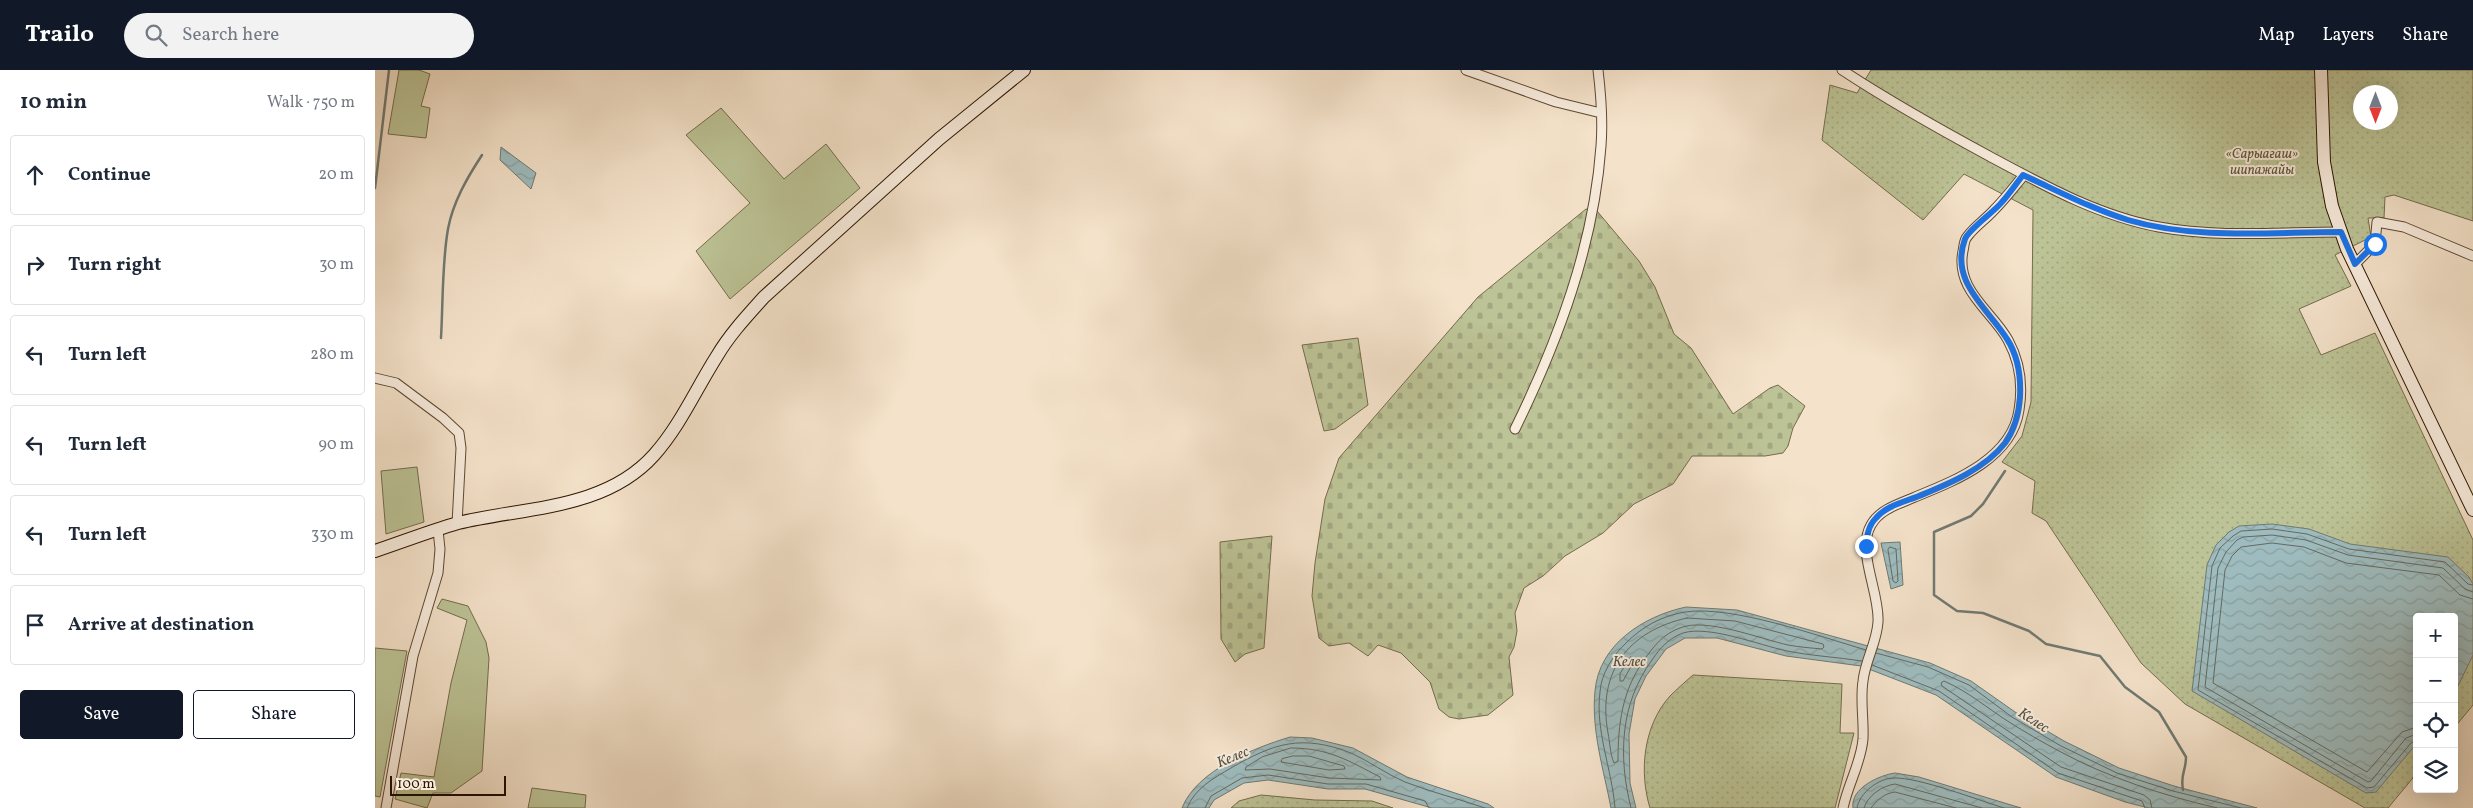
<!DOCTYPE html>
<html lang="en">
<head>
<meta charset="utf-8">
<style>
  :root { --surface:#fff; --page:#f2f2f3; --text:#1f2937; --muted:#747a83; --line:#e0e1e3; --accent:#111827 }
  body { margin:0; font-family:Vollkorn,serif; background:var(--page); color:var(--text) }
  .controls { position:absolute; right:15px; bottom:15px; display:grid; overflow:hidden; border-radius:5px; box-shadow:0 5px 20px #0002 }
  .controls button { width:45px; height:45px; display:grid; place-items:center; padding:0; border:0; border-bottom:1px solid var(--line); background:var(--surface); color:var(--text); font:25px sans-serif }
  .compass { position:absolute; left:1978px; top:15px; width:45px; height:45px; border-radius:50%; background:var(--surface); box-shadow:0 5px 20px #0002; rotate:180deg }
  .scale { position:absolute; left:15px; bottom:12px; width:116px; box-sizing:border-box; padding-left:5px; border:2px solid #2c1601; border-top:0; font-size:14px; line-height:18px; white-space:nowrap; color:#2c1601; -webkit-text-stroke:4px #f8ecdd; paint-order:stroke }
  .stop { position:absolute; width:15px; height:15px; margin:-11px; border:4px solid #1a73e8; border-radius:50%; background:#fff }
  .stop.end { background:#1a73e8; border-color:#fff; box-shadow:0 1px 5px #0008 }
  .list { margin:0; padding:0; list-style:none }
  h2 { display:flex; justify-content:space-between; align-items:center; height:65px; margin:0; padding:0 20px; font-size:21px }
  h2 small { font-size:16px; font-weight:400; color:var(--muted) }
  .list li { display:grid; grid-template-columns:32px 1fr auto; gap:15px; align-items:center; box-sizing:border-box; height:80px; margin:0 10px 10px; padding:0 10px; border:1px solid var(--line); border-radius:5px }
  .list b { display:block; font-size:19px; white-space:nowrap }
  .list em { font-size:16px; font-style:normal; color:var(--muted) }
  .actions { display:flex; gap:10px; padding:15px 20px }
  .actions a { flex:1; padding:11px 0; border:1px solid var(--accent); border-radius:5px; text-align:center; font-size:18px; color:var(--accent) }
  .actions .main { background:var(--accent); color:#fff }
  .icon { flex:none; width:28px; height:28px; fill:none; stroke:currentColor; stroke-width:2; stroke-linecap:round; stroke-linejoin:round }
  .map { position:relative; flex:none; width:2098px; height:738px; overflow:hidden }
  header { display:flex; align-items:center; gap:30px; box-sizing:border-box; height:70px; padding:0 25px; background:var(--accent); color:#fff }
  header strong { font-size:24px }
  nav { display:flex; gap:28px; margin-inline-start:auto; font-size:18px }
  .search { width:350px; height:45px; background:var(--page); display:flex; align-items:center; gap:12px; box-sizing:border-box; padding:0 18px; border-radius:28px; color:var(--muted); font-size:19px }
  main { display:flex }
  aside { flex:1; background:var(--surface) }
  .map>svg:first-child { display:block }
  .grass { fill:url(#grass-dots); stroke:#746c4c; fill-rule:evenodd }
  .cemetery { fill:url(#cemetery-stones); stroke:#746c4c }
  .garden { fill:#bcc396; stroke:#746c4c }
  .water { fill:url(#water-waves); stroke:#707a73 }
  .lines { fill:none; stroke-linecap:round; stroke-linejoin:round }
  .shore { stroke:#656960; stroke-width:1 }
  .stream { stroke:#707a73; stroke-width:2.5 }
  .street-casing { stroke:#5e4933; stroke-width:11 }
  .secondary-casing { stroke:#2c1601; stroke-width:14 }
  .street { stroke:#f8ecdd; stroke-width:9 }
  .secondary { stroke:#f8ecdd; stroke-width:12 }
  .route { stroke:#1a73e8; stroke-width:6 }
  .labels { text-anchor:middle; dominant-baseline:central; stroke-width:4; stroke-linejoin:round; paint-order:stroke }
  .park-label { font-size:14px; font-style:italic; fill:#5e5335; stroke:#f8ecdd }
  .water-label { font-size:15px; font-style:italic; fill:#545044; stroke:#f8ecdd }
</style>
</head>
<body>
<header>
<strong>Trailo</strong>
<div class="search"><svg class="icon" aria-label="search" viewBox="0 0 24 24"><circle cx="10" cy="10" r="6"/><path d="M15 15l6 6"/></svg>Search here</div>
<nav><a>Map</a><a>Layers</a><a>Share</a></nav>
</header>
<main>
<aside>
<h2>10 min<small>Walk · 750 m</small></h2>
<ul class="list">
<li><svg class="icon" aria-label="ahead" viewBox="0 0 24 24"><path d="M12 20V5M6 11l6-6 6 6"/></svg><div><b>Continue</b></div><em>20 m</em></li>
<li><svg class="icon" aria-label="right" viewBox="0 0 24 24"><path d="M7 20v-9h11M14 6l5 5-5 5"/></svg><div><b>Turn right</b></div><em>30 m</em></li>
<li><svg class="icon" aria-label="left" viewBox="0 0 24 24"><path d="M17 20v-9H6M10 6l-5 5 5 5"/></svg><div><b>Turn left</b></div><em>280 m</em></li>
<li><svg class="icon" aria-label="left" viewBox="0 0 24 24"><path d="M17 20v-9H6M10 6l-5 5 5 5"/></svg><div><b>Turn left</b></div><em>90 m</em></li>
<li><svg class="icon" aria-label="left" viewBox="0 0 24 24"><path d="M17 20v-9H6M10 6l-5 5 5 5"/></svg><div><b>Turn left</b></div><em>330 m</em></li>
<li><svg class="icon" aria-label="arrive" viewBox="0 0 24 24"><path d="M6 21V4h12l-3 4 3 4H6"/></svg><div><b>Arrive at destination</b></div></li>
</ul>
<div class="actions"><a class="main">Save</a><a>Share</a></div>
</aside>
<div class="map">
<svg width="2098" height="738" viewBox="0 0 2098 738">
  <defs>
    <pattern id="grass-dots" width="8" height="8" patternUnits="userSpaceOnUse" patternTransform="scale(1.25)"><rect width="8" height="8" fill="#bcc396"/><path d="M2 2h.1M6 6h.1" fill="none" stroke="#a2a780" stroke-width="1.8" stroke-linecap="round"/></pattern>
    <pattern id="cemetery-stones" width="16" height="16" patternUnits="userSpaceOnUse" patternTransform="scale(1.25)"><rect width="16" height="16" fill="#bcc396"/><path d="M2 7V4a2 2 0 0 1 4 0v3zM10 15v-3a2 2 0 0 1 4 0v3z" fill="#a2a780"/></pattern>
    <pattern id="water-waves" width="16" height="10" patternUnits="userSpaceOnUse" patternTransform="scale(1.25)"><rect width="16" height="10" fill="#9ebcbf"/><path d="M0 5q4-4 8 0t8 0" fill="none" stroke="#88a1a2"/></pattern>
  </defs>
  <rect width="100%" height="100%" fill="#f4e2ca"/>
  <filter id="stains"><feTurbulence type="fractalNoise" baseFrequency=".004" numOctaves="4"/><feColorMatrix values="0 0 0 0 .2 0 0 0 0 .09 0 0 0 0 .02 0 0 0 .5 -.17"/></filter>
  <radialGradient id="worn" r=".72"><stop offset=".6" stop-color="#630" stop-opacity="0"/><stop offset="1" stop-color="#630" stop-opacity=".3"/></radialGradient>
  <path class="grass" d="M1496 0H2098V151L2019 125 2010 127 2009 148H1993L1996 167 1960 185 1976 216 1924 239 1946 285 2000 263 2098 470V635L2079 658V547H2042V703L2013 738H1990L1810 634 1766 593 1671 451 1657 443 1660 411 1627 392 1647 366 1656 332 1658 140 1589 104 1548 150 1447 70 1455 15 1482 23ZM1986 22H2016V52H1986Z
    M1318 605 1467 614 1465 663H1479L1460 738H1275C1264 702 1268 656 1295 626 1302 619 1310 612 1318 605Z
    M886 725 940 730 997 731 1018 738H856L864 731Z"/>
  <path class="cemetery" d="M1211 139 1222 141 1264 191 1280 217 1299 264 1316 278 1358 344 1395 318 1403 315 1430 336 1418 358 1413 376 1408 383 1390 386H1317L1298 414 1259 434 1228 463 1190 486 1168 506 1149 518 1140 543 1142 561 1139 577 1134 587 1138 625 1113 645 1084 649 1074 647 1064 639 1055 612 1026 583 1003 575 993 586 974 573 954 576 944 568 937 526 940 493 950 429 964 388 1103 227Z
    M983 268 993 335 960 359 949 361 927 275Z
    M897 466 889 578 870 584 860 592 846 569 845 472Z"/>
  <path class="garden" d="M24 0H44L55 4 46 36 55 38 51 68 13 64Z
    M346 38 409 109 451 74 485 118 355 229 321 181 375 133 311 65Z
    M42 397 49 452 11 464 6 401Z
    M67 529 93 536 111 572 114 588 107 701 76 723H58L52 738 20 729 26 703 59 707 76 613 92 550 62 538Z
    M0 578 32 581 5 727 0 726Z
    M157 718 211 725 210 738H153Z"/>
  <path class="water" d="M126 77 161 103 156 119 125 90Z
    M1897 454 1934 459 1975 474 2073 487 2094 507 2098 514V585L2079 624V547H2042V673L2001 722 1991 723 1817 621 1832 495 1841 475 1854 462 1864 456Z
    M1525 472 1528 515 1516 519 1506 473Z
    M1311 537 1362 540 1555 593 1596 611 1640 642 1689 671 1744 698 1799 716 1882 738H1774L1750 732 1681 707 1561 625 1486 596 1411 586 1342 568H1310L1291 579 1271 606 1260 629 1254 664 1255 713 1261 738H1236C1229 701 1216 660 1220 621 1224 574 1269 546 1311 537Z
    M915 667 937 668 978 678 1032 707 1113 734 1119 738H1057L990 719H953L893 710 869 713 839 730 834 738H807C822 700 879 678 915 667Z
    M1520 703 1544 707 1646 738H1478C1475 718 1505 705 1520 703Z"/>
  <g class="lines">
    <path class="shore" d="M1515 477 1521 479 1523 511 1521 513 1518 511 1513 480Z
      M1312 548 1360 551 1448 574 1449 577 1447 579C1436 578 1424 577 1413 575 1386 569 1330 547 1305 558 1288 564 1279 576 1269 590 1247 621 1243 654 1243 691L1239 693C1235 684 1235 672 1233 663 1222 602 1253 561 1312 548Z
      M1501 583 1553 597 1594 615 1637 647 1686 676 1742 703 1798 721 1866 738
      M1256 587 1259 591 1248 611H1245V604Z
      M1497 595 1564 621 1683 703 1767 731 1770 738
      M2042 657 2027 662 1992 702 1838 613 1850 500 1857 486 1866 477 1897 473 1929 477 1971 493 2064 505 2085 525 2098 529
      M2042 664 2031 668 1996 711 1993 712 1830 617 1843 498 1851 482 1862 470 1868 467 1897 465 1931 470 1973 485 2068 498 2090 519 2098 522
      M2042 671 2036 673 1999 717 1992 718 1823 620 1837 496 1845 478 1858 466 1866 461 1897 459 1932 464 1974 479 2070 492 2093 514 2098 515
      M916 678C954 678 974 691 1005 707L1006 710 954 708 895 699 870 700 871 697 887 687Z
      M918 686H934L969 696 970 699 954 700 906 692 907 689Z
      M812 738C820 718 839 708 856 698 899 673 927 664 976 683 994 691 1011 704 1030 712 1056 722 1084 729 1110 738
      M830 738 836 726 867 708 893 705 953 714H991L1050 731 1054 738
      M1240 738C1237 699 1220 661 1225 622 1226 604 1238 585 1251 573 1267 557 1286 546 1310 542 1357 535 1443 566 1491 580
      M1256 738C1243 686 1245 634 1277 590 1285 578 1294 568 1308 563 1334 555 1384 575 1412 581 1436 586 1462 587 1487 591
      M1482 738C1484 723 1504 708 1519 708 1543 707 1603 730 1629 738
      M1489 738C1493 725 1507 716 1520 714L1607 738
      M1496 738C1502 730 1510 723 1520 722L1581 738
      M1777 738 1775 730 1769 725 1686 697 1567 616 1566 613 1569 611C1594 622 1612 638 1634 652 1650 662 1667 672 1684 681 1734 708 1787 725 1842 738"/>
    <path class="stream" d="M0 118 14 0
      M66 268C68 234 67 192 73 159 78 132 92 108 107 85
      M1630 401 1608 434 1596 446 1559 462V525L1582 541 1608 543 1654 561 1671 574 1725 586 1750 617 1784 642 1811 687C1811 702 1805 703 1808 720"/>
    <g class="street-casing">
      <path id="street" d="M1091 0 1181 32 1226 43
        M1467 0C1514 31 1564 59 1614 86 1668 115 1724 146 1784 157 1843 168 1906 162 1966 162
        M1980 194 2000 174 2002 152 2029 157 2098 186
        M0 308 21 313 68 348 84 363 86 378 82 454
        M1140 359C1183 271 1219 175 1226 76 1228 51 1226 25 1223 0
        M11 738 38 586 63 503 65 479 63 460
        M1468 738C1473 714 1486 693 1488 669 1489 650 1485 630 1488 611 1490 591 1502 572 1503 552 1505 523 1481 481 1496 455 1505 439 1524 434 1540 427 1579 411 1637 389 1644 340 1648 316 1645 292 1633 270 1617 241 1580 220 1588 181 1589 177 1589 170 1592 167 1599 157 1611 149 1619 140 1630 129 1639 117 1649 105"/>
    </g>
    <g class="secondary-casing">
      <path id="secondary" d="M1946 0 1949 92 1957 136 1972 179 2098 440
        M0 481C27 472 55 461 83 453 149 437 230 440 279 385 305 356 321 319 342 286 355 264 372 246 389 227L564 69 649 0"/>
    </g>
    <use href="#street" class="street"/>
    <use href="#secondary" class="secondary"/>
  </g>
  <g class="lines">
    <path class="route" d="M1491 476C1492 466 1493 456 1501 448 1511 436 1529 432 1544 426 1573 414 1610 399 1630 373 1640 359 1644 343 1645 327 1646 307 1643 286 1632 269 1613 238 1574 212 1590 169 1594 159 1619 142 1627 132 1635 123 1641 114 1648 105 1683 121 1717 139 1753 150 1821 170 1896 162 1966 162L1980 194 2000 174"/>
  </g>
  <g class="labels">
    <g class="park-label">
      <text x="1887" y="84">«Сарыағаш»<tspan x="1887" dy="16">шипажайы</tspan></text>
    </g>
    <g class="water-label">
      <text x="1254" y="592">Келес</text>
      <text transform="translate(1658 651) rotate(33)">Келес</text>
      <text transform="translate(858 688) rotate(-22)">Келес</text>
    </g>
  </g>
  <rect width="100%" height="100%" filter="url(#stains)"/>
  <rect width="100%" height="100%" fill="url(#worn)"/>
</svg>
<div class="controls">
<button>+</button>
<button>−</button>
<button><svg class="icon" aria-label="locate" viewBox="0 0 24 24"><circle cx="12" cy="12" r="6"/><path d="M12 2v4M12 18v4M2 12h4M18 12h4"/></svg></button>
<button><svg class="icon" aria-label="layers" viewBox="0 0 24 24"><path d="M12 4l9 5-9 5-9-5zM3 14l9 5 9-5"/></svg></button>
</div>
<svg class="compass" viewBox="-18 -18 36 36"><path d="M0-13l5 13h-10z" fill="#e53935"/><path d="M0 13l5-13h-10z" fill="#747a83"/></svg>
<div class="scale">100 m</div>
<div class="stop" style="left:2000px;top:174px"></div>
<div class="stop end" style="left:1491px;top:476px"></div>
</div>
</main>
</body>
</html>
